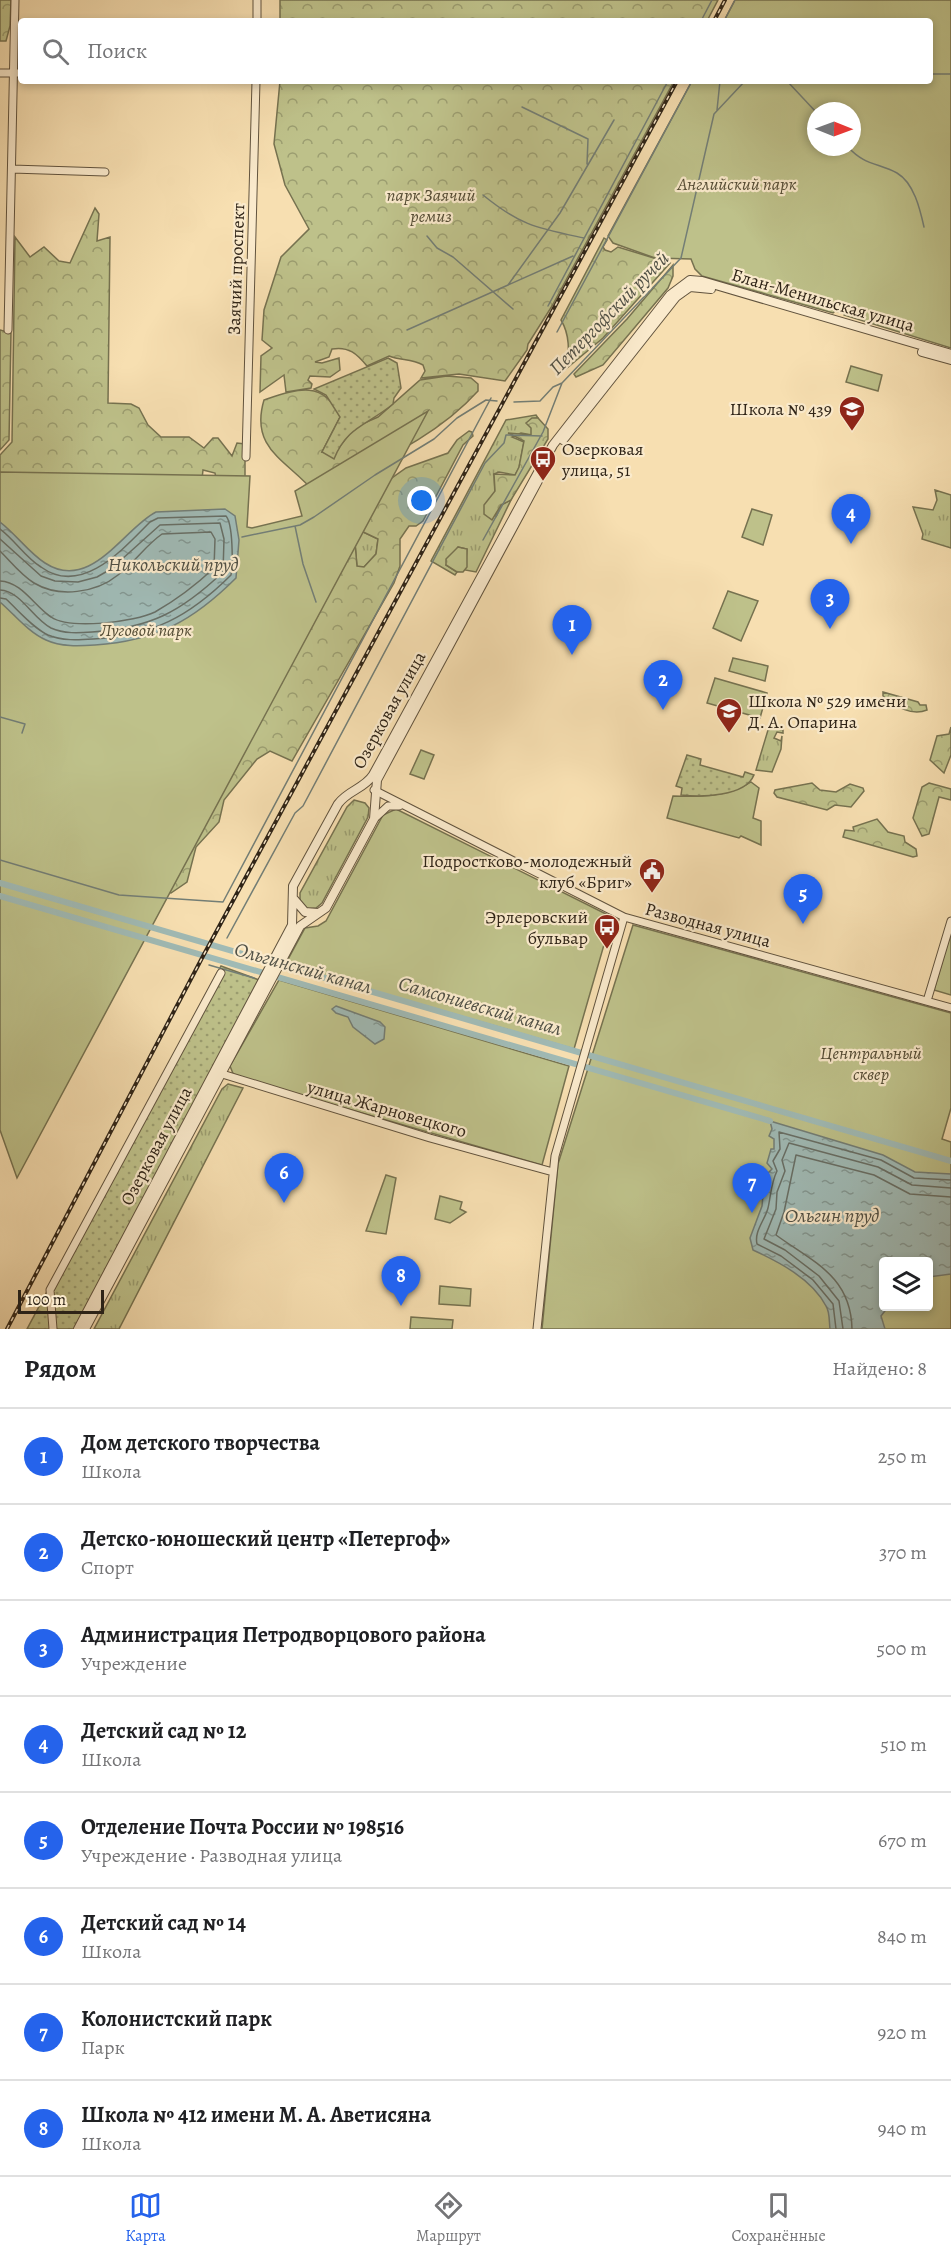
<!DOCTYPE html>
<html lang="ru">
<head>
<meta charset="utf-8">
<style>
  :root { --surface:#fff; --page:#f2f2f2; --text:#202124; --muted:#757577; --line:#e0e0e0; --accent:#2563eb }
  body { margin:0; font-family:Alegreya,serif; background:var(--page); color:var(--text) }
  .controls { position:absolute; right:18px; bottom:18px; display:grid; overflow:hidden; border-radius:6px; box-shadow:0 3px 9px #0003 }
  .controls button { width:54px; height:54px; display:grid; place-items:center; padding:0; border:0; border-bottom:2px solid var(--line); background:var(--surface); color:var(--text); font:30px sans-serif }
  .compass { position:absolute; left:807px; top:102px; width:54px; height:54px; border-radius:50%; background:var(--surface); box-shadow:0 3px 9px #0003; rotate:91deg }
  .scale { position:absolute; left:18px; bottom:15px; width:86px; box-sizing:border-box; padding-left:6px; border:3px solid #2f2417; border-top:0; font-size:16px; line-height:21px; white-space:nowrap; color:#2f2417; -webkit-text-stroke:4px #faeacc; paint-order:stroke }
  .you { position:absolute; left:422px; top:501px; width:21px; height:21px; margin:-15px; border:4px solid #fff; border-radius:50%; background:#1a73e8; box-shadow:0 0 0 9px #1a73e833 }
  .badge { display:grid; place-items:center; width:39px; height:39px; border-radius:50%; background:var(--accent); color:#fff; font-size:20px; font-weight:700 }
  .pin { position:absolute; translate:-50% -50px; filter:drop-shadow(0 2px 3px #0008) }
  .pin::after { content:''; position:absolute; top:32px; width:21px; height:18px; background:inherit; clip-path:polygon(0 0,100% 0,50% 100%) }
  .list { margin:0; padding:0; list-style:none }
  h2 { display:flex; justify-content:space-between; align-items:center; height:78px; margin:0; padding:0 24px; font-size:26px }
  h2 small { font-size:20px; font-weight:400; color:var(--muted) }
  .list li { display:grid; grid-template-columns:39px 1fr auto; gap:18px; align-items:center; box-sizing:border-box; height:96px; padding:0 24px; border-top:2px solid var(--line) }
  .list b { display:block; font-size:22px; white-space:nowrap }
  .list p { margin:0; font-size:20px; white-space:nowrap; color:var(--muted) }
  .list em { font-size:20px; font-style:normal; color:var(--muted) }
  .icon { flex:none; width:33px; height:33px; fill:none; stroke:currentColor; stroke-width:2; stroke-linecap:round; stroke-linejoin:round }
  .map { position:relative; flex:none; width:951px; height:1329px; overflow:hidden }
  .search { position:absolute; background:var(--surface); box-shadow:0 3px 9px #0003; left:18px; right:18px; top:18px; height:66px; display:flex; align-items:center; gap:15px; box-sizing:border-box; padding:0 21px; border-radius:6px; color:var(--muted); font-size:22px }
  .sheet { height:846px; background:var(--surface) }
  nav { display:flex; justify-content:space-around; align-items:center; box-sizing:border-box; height:84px; border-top:2px solid var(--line); background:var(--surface); font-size:16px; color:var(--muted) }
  nav a { display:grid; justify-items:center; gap:3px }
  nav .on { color:var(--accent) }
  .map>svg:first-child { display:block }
  .grass { fill:url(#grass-tufts); stroke:#767250; stroke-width:1.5 }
  .forest { fill:url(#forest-crowns); stroke:#767250; stroke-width:1.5 }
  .park { fill:#bec18a; stroke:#767250; stroke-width:1.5; fill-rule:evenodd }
  .garden { fill:url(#garden-dots); stroke:#767250; stroke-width:1.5 }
  .water { fill:url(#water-ripples); stroke:#737e76; stroke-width:1.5 }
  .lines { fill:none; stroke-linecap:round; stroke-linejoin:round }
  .shore { stroke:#686f66; stroke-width:1.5 }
  .stream { stroke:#737e76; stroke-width:1.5 }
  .canal { stroke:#a0bab5; stroke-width:6 }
  .minor-casing { stroke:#61533e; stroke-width:9 }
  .tertiary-casing { stroke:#61533e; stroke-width:10 }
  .minor { stroke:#faeacc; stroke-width:7 }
  .tertiary { stroke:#faeacc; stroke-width:8 }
  .rail-casing { stroke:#2f2417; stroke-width:4 }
  .rail { stroke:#faeacc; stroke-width:1.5; stroke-dasharray:4.5; stroke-linecap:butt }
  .labels { text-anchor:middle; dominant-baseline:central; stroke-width:4.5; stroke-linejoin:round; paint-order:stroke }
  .park-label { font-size:18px; font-style:italic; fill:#534b34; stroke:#faeacc }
  .street-label { font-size:18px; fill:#2f2417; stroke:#faeacc }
  .poi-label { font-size:18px; fill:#2f2417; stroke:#faeacc; text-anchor:end }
  .water-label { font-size:20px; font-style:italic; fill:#515146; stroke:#faeacc }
</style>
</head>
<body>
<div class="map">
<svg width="951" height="1329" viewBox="0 0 951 1329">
  <defs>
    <pattern id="grass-tufts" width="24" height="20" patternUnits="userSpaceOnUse" patternTransform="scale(1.5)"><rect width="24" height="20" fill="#bec18a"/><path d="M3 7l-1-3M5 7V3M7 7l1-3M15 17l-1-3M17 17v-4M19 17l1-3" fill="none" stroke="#9b9d70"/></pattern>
    <pattern id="forest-crowns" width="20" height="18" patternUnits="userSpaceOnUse" patternTransform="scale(1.5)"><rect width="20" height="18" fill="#bec18a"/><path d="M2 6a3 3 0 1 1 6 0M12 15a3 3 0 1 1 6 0" fill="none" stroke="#9b9d70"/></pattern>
    <pattern id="garden-dots" width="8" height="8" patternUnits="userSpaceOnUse" patternTransform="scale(1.5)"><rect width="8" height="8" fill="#bec18a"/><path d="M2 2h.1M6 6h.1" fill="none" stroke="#9b9d70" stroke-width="1.8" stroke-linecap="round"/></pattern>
    <pattern id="water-ripples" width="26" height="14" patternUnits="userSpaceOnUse" patternTransform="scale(1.5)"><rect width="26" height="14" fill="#a0bab5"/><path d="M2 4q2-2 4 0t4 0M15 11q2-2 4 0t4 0" fill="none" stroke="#839792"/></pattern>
  </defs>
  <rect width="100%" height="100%" fill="#f7dfb1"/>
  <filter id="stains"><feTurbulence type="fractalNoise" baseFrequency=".00333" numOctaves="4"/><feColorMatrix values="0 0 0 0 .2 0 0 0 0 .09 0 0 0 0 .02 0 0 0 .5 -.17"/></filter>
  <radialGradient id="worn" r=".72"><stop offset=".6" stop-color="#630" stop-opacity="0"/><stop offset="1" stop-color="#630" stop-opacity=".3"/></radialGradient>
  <path class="grass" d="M536 415 538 418 532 419V435L521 433 512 437 524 442 519 468 515 475 499 472 494 474 496 517 501 505 511 500 476 572 465 570 467 549 458 547 446 565 457 572 455 575 431 561 506 420Z
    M935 490 951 495V548L922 539 923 534 913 507 933 510 937 500Z
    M359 530 378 539 376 554 364 567H357L355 543Z
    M773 728 783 730V733L777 732 774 738 781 741 782 736 781 749 772 772 756 770 768 730Z
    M354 800 365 803 369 808 368 817 322 903 316 908 307 909 300 902V893L347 807Z
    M228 1084 243 1088 119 1329H94L222 1089Z"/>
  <path class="forest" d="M0 0H11L10 26 6 41H0Z
    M280 0H718L707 21H280Z
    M280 81H674L552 306 528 344 527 350 505 381 459 374 421 378 425 371 423 365C411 358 401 361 389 356L367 366C357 354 349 346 332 349L329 357 315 362 322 363 339 358 340 370 330 377 310 376 308 380 312 384 311 388 286 392 284 375 260 392 261 356 272 348 262 340 264 310 281 257 309 229 285 185 274 144Z
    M95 208 99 214 97 241 110 237 108 403 131 404 139 408 148 425 161 437H189L204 448 213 438H218L232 456 237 443 245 444V485L217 483 215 473 203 470 202 479 0 481V455L12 442 15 237 30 257 44 247 59 261 70 263Z
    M604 238 607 240 603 247 605 250 611 252 618 247 670 263 603 338 567 368C569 351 570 335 561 320Z
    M673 265V276L668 288 603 365 576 377 574 374 627 319Z
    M0 330 11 333 9 440 0 450Z
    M447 376 471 378 478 384V391C434 440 373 463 315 493 289 461 249 450 264 400 297 389 324 379 340 417L322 452 337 450 355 427 378 417 420 380Z
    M532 418H538L548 429V439L511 500 501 505 492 520 484 514V505L495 491 494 474 515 475 519 467 524 441 508 433 531 435V428L526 423Z
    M469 431 472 432 473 436 463 445 423 521 416 526H409L400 539V566L394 583 292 761 270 751 257 759 224 800 219 822 196 847 187 882 171 893 151 888 0 802 355 543 357 566 364 567 376 554 378 539 359 530 351 507 406 468 448 453 457 440Z
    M458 547 467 549V567L463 572H457L446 565V559Z
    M883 692 918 702 920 705H926L927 710C912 716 895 707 883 696Z
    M951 727V755L944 773 930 760 937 736 949 734Z
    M812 783 820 790 836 792 850 784 863 788 864 791 851 807 835 805 827 810 777 797 774 793 775 790Z
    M929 783 951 789V800L939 797 929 834 922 836 913 818 922 787Z
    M877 819 888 832 904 836 905 842 916 849 917 856 913 857 843 837 845 830 854 831 853 827Z"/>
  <path class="park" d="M735 0H951V348L844 315V313L835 311 833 313 702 276 695 269 691 259 655 258 613 243 608 236 692 81H930V21H724ZM816 111H852V147H816Z
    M851 366 882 375 878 391 846 382Z
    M428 411 17 1178 0 1130V472L250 476 247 527 252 528 302 516 295 491Z
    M752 509 772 515 763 545 742 537Z
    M728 591 758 601 741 641 713 628Z
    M733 658 768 666 765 681 729 671Z
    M715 678 767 693 760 718 707 703Z
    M421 750 434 755 424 779 410 774Z
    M751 782 759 788 753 818 761 821V845L741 836 739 838 667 818 673 796C699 797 729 797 751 782Z
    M396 809 612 917 574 1049 285 965 305 928 318 926 326 921 383 815Z
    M633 925 951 1013V1108L942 1139 951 1142V1329H542L558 1164ZM884 1262H928V1306H884Z
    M951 931V995L934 990Z
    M279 980 569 1066 542 1165 234 1076 230 1066Z
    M386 1175 396 1178 386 1234 366 1231Z
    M440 1196 462 1202 460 1209 466 1212 450 1223 435 1219Z
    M440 1286 471 1289 470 1306 439 1304Z
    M411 1317 453 1320 452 1329H410Z"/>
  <path class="garden" d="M388 358 397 363 401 388 394 398 393 404C368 425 347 426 334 459L322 452 340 417 326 395 314 389Z
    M687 755 701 759 700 765 743 777 745 772 754 775C745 797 701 797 681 795L682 788 676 786Z
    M221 966 259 980 75 1329H27Z"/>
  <path class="water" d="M225 509 235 516 239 540 236 578C193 621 156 641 95 645 79 646 61 647 46 640 28 632 14 614 0 602V522C16 534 28 552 45 563 91 593 124 528 156 512Z
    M336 1006 380 1022 385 1027 384 1039 375 1044 353 1027 348 1017 336 1013 332 1009Z
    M770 1121 883 1155 915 1172 951 1174V1274L929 1277 928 1262H884V1306L888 1307 881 1316 885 1329H830C829 1322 830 1312 826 1306 812 1279 779 1262 753 1250L750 1238 762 1206 764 1184 768 1182V1173L772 1169 767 1163 771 1149H774V1139L769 1136 772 1129Z"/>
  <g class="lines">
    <path class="shore" d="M0 529C15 540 25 557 41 567 82 597 124 548 150 522L158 518 226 516C233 524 233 563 231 575 189 617 152 636 93 639 78 640 62 641 48 635 32 627 19 611 6 599L0 598
      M0 539 41 576 55 581 78 582 97 577 111 569 160 525 220 523 224 539 223 572C181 612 150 628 92 632 79 633 64 634 51 628 33 619 21 591 0 590
      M0 551C11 562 21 575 34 583 59 598 96 593 118 575 134 563 146 545 162 534L211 532 215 539 214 568C197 584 176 600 155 612 135 622 70 630 51 617 34 606 22 582 0 581
      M836 1329 833 1304 813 1280 781 1256 757 1244C754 1231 765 1220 768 1208 771 1195 771 1183 777 1171L773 1161 780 1149 779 1132 881 1160 914 1178 951 1180
      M843 1329 839 1301 819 1276 785 1250 764 1239 776 1209 777 1192 785 1171 782 1160 789 1143 878 1167 912 1185 951 1188
      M852 1329C851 1276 813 1262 776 1235L784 1212 796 1155 874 1175 910 1194 951 1197"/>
    <path class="stream" d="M701 21 712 0
      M724 21 735 0
      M930 74H951
      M787 81 816 112
      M522 107 588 139 587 164
      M717 110 720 81
      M848 147C864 165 878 163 897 173 914 183 920 209 924 227
      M483 195C521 226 537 228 584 238
      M427 236 437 248 453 257 513 309
      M508 285 560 213 614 120
      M548 306 668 81
      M407 330 573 256
      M557 332 692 81
      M514 402 540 401 553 387 562 383 681 258 714 114 745 81
      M295 526 303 564 316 602
      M242 537 300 525 314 517 375 475 434 439 457 418 486 400 497 401
      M483 540 543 432 562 383
      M0 717 25 724 22 733
      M0 860 119 895 223 902 491 398
      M227 938 295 813 303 806 485 463 504 443 506 435 542 436
      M209 965 254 978"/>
    <path class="canal" d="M0 883 951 1161
      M0 896 770 1121"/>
    <g class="minor-casing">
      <path id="minor" d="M257 21V0
        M0 73H21
        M12 169 105 172
        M8 330 15 0
        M246 457 256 81
        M374 790 624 917 951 1008
        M374 819 388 806H399
        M927 1001 951 921
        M219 1073 430 1138 553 1172
        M53 1329 50 1290 221 973
        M537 1329 555 1156 624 917"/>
    </g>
    <g class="tertiary-casing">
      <path id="tertiary" d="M922 352 951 360
        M563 440 676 297 690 287 711 289
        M293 898 305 912 318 913
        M78 1329 292 925 293 886 338 804C348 790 364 789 373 775L553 445 670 295 690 280 702 281 951 354
        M85 1329 300 926 326 908 374 819 377 780 546 466"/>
    </g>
    <use href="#minor" class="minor"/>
    <use href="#tertiary" class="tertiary"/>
    <g class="rail-casing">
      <path id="rail" d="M714 21 725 0
        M7 1329 202 958 677 81"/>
    </g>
    <use href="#rail" class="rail"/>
  </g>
  <defs>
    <g id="school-pin" transform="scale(1.35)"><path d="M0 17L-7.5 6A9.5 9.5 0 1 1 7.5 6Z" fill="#8f2418" stroke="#faeacc"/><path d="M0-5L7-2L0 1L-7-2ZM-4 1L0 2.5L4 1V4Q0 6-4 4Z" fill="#fff"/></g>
    <g id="bus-pin" transform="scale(1.35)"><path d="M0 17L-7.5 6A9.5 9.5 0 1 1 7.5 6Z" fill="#8f2418" stroke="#faeacc"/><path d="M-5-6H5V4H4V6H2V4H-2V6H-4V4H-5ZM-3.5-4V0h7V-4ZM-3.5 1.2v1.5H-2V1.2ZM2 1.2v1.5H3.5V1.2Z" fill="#fff"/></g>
    <g id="civic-pin" transform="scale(1.35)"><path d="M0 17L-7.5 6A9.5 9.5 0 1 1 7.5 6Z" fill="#8f2418" stroke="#faeacc"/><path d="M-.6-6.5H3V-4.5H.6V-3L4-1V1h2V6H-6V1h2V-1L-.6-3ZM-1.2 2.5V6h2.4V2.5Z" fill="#fff"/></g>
  </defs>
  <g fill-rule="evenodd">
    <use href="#school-pin" x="852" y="409"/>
    <use href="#bus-pin" x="543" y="459"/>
    <use href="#school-pin" x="729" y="711"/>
    <use href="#civic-pin" x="652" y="871"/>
    <use href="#bus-pin" x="607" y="927"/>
  </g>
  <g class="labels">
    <g class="park-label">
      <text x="737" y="184">Английский парк</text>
      <text x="431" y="195">парк Заячий<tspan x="431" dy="21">ремиз</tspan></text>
      <text x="146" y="630">Луговой парк</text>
      <text x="871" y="1053">Центральный<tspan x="871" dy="21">сквер</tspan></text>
    </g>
    <g class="street-label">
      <text transform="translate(236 269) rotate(-88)">Заячий проспект</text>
      <text transform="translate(823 300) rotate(16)">Блан-Менильская улица</text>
      <text transform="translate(389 710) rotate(-61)">Озерковая улица</text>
      <text transform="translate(708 925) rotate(15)">Разводная улица</text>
      <text transform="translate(387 1109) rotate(16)">улица Жарновецкого</text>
      <text transform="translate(156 1146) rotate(-62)">Озерковая улица</text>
    </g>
    <g class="poi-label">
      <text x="832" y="409">Школа № 439</text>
      <text x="562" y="449" text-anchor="start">Озерковая<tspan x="562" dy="21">улица, 51</tspan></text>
      <text x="748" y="701" text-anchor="start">Школа № 529 имени<tspan x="748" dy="21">Д. А. Опарина</tspan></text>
      <text x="632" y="861">Подростково-молодежный<tspan x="632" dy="21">клуб «Бриг»</tspan></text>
      <text x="588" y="917">Эрлеровский<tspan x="588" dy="21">бульвар</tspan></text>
    </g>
    <g class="water-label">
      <text transform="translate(609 313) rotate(-46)">Петергофский ручей</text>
      <text x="173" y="564">Никольский пруд</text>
      <text transform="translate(303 968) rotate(16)">Ольгинский канал</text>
      <text transform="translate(480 1006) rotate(16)">Самсониевский канал</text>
      <text x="832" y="1215">Ольгин пруд</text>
    </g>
  </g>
  <rect width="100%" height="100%" filter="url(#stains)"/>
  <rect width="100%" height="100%" fill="url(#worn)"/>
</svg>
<div class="controls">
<button><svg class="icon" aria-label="layers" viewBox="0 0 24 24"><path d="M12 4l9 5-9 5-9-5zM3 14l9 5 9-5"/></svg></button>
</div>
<svg class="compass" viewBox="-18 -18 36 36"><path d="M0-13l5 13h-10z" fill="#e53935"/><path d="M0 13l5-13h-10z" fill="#757577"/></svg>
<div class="scale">100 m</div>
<div class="you"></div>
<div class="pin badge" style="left:572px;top:655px">1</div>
<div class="pin badge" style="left:663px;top:710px">2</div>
<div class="pin badge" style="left:830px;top:629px">3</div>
<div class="pin badge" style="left:851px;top:544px">4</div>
<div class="pin badge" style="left:803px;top:924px">5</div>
<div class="pin badge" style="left:284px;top:1203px">6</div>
<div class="pin badge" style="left:752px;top:1213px">7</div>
<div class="pin badge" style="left:401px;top:1306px">8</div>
<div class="search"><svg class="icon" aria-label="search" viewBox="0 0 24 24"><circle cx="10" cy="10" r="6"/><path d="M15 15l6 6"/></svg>Поиск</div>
</div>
<section class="sheet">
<h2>Рядом<small>Найдено: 8</small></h2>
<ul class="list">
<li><span class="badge">1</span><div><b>Дом детского творчества</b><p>Школа</p></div><em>250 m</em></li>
<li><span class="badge">2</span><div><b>Детско-юношеский центр «Петергоф»</b><p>Спорт</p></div><em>370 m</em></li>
<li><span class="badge">3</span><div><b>Администрация Петродворцового района</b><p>Учреждение</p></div><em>500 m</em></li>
<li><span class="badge">4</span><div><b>Детский сад № 12</b><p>Школа</p></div><em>510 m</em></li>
<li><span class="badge">5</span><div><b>Отделение Почта России № 198516</b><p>Учреждение · Разводная улица</p></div><em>670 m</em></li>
<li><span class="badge">6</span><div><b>Детский сад № 14</b><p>Школа</p></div><em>840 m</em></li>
<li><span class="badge">7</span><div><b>Колонистский парк</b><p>Парк</p></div><em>920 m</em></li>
<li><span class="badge">8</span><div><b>Школа № 412 имени М. А. Аветисяна</b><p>Школа</p></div><em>940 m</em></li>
</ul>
</section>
<nav>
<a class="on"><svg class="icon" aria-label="map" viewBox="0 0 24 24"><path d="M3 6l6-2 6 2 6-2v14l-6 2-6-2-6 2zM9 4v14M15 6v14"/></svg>Карта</a>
<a><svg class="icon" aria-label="directions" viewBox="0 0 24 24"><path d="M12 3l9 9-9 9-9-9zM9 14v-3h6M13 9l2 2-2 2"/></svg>Маршрут</a>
<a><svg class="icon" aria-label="saved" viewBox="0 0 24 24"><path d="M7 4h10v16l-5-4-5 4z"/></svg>Сохранённые</a>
</nav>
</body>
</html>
